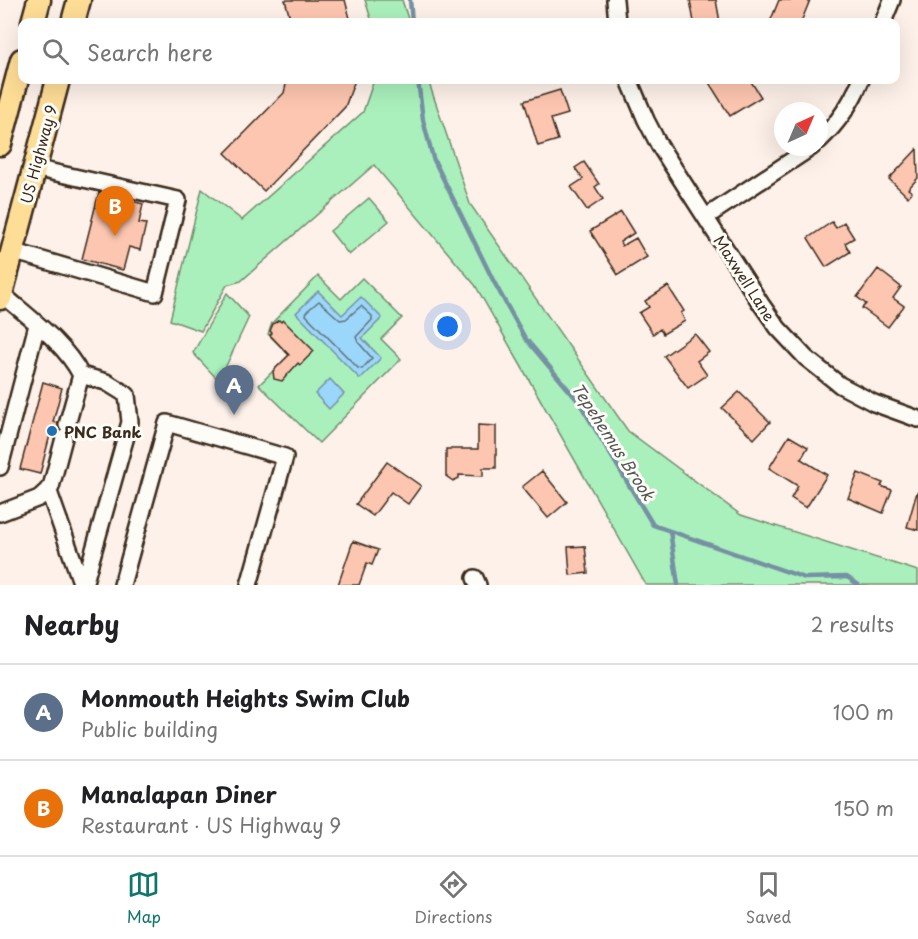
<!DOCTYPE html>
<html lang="en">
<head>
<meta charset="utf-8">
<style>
  :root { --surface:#fff; --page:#f2f2f2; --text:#202124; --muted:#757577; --line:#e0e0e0; --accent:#0f766e }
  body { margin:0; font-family:"Playpen Sans",sans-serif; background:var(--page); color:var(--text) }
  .compass { position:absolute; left:774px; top:102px; width:54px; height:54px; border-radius:50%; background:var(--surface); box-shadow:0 6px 24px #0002; rotate:44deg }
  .you { position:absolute; left:448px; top:327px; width:21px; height:21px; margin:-15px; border:4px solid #fff; border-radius:50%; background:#1a73e8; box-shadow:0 0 0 9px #1a73e833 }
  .badge { display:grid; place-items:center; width:39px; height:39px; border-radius:50%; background:var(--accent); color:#fff; font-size:20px; font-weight:700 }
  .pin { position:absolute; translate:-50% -50px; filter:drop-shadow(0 2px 3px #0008) }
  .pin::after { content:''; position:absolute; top:32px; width:21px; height:18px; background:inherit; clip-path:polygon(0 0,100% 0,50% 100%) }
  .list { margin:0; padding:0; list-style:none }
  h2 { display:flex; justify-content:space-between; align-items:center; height:78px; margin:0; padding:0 24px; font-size:26px }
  h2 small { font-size:20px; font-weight:400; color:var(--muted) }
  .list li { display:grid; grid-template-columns:39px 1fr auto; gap:18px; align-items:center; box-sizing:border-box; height:96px; padding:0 24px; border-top:2px solid var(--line) }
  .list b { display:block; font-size:22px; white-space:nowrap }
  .list p { margin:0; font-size:20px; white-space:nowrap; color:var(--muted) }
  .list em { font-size:20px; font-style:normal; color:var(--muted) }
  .icon { flex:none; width:33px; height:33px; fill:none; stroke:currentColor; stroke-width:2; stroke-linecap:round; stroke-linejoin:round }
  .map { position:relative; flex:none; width:918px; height:585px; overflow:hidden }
  .search { position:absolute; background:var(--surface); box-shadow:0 6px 24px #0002; left:18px; right:18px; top:18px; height:66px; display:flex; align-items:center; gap:15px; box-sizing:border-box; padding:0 21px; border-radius:12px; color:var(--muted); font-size:22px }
  .sheet { height:270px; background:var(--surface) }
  nav { display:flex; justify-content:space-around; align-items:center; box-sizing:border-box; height:84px; border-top:2px solid var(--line); background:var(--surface); font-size:16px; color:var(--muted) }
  nav a { display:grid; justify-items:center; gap:3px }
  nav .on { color:var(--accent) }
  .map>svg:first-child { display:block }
  .green { fill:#aaf0bc; stroke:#728d6d; stroke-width:1.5 }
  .water { fill:#9bd6fb; stroke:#7591a3; stroke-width:1.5 }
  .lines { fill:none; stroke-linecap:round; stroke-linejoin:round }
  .shore { stroke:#616f76; stroke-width:1.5 }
  .stream { stroke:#7591a3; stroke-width:4.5 }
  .building { fill:#fdc6b0; stroke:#3b2a1e; stroke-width:1.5 }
  .minor-casing { stroke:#3b2a1e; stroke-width:20 }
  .highway-casing { stroke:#3b2a1e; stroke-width:27 }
  .minor { stroke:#fdfcf7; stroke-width:15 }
  .highway { stroke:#fedd96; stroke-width:22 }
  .poi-dot { fill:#1f6fb2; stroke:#fdfcf7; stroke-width:2 }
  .labels { text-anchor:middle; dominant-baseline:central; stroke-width:6; stroke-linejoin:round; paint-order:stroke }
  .street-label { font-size:15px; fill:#3b2a1e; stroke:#fdfcf7 }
  .poi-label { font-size:15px; font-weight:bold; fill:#3b2a1e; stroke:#fdfcf7; text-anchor:start }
  .water-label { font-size:16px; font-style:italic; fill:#535555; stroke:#fdfcf7 }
</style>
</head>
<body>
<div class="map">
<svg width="918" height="585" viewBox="0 0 918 585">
  <rect width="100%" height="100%" fill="#fdf1e9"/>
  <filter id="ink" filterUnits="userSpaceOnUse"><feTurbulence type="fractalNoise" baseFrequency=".0167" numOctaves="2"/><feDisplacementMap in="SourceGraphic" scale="12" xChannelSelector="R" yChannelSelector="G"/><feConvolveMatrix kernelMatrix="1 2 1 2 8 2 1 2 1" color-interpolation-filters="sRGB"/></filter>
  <g filter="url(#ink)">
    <path class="green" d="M365 0H402L409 22H372Z
      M374 80H428L470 204 628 431 741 515 918 571V585H646L475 285 374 165 241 281 227 285 201 331 170 320 202 189 242 220 363 112Z
      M369 198 389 221 349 255 330 231Z
      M318 276 341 299 362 278 402 318 381 339 401 359 319 443 259 385 289 355 268 334 272 323Z
      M227 293 249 317 219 381 193 353Z"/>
    <path class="water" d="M318 291 342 315 361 297 382 318 362 338 381 358 360 379 296 313Z
      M330 379 344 394 329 409 315 394Z"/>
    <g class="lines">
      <path class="shore" d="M319 301 340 320 346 319 361 306 372 316V320L356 337 358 342 372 358 362 369 358 368 306 315 307 311Z"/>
      <path class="stream" d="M410 0 412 22
        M418 80 423 120 433 158 494 282 525 338 579 402 653 525 805 578 847 577 859 585
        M670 531 678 585"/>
    </g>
    <path class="building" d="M285 0H345L351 22H291Z
      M690 0H716L720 22H694Z
      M779 0H810L801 22H770Z
      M287 80H355L345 107 264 191 225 153 284 93Z
      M711 80H750L761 97 730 116 708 81Z
      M560 90 568 114 551 119 558 140 538 146 524 101Z
      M917 149 918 178 908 189 912 192 908 197 889 179Z
      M584 162 599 184 595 187 603 199 587 210 571 187 583 179 575 168Z
      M99 192 143 204 139 223 146 224 140 250 129 247 123 270 82 259Z
      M621 212 634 233 620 242 622 246 636 238 647 257 618 275 590 231Z
      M832 222 836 228 844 222 854 238 845 243 850 252 826 267 808 238Z
      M878 269 901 287 893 298 904 306 888 327 862 308 866 304 857 297Z
      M668 286 684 311 681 313 685 321 663 334 660 329 653 334 639 313 649 307 645 301Z
      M279 320 281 322 283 320 314 351 300 365 298 363 282 381 274 379 273 371 289 355 270 335 272 333 270 331 273 324Z
      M695 334 709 352 697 361 707 375 688 388 664 356Z
      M43 382 62 388 53 422 75 427 72 440 50 435 40 474 20 469Z
      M739 392 770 422 754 439 722 408Z
      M478 425 496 426V468H483V476L459 475V478L453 481 446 476V449H478Z
      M789 436 808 447 801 459 827 475 806 508 791 498 798 486 769 468Z
      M387 462 421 486 408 504 391 492 373 516 356 504Z
      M542 471 567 502 548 518 522 487Z
      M858 473 883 483 881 486 892 490 883 513 848 498Z
      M917 492H918V530L907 527Z
      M353 541 378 550 372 565 367 563 359 585H338Z
      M585 546 588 573 570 575 568 547Z"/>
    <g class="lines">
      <g class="minor-casing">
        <path id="minor" d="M615 0 617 22
          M883 22 892 0
          M629 80 646 120 659 145 761 304 778 328 806 358 840 385 874 403 918 419
          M819 141C837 124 852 102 861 80
          M706 217 812 147
          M12 251 155 293 178 200 34 168
          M1 293C29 318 64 342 81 375L67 425
          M81 375 106 382 127 395 130 422 84 585
          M0 467 37 325
          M48 489 82 585
          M0 513 39 498 51 487 64 438
          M475 578 478 585
          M122 585 167 423 285 457 249 585"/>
      </g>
      <g class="highway-casing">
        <path id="highway" d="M33 22 39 0
          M73 22 79 0
          M0 144 22 60
          M0 298 58 80"/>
      </g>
      <use href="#minor" class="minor"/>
      <use href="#highway" class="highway"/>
    </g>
  </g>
  <circle class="poi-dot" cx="52" cy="431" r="6"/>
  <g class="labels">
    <g class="street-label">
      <text transform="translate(38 154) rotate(-75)">US Highway 9</text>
      <text transform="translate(745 278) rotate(57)">Maxwell Lane</text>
    </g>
    <g class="poi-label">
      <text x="64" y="431">PNC Bank</text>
    </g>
    <g class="water-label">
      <text transform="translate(614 441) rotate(57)">Tepehemus Brook</text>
    </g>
  </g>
</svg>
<svg class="compass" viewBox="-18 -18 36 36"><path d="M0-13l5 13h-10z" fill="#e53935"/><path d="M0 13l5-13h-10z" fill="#757577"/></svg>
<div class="you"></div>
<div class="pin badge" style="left:234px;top:415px;background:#5c6f8a">A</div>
<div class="pin badge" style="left:115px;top:236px;background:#e8710a">B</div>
<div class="search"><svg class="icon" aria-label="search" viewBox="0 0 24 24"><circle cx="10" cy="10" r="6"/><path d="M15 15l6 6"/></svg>Search here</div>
</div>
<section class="sheet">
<h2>Nearby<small>2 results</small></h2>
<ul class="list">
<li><span class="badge" style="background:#5c6f8a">A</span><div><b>Monmouth Heights Swim Club</b><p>Public building</p></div><em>100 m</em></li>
<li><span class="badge" style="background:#e8710a">B</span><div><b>Manalapan Diner</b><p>Restaurant · US Highway 9</p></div><em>150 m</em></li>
</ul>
</section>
<nav>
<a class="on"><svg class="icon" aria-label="map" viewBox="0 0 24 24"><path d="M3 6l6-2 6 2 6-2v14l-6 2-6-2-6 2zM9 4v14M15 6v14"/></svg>Map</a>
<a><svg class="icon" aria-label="directions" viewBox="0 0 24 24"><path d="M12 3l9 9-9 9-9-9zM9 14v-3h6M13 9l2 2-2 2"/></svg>Directions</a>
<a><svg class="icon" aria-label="saved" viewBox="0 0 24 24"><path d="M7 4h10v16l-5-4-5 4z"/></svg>Saved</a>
</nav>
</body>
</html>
